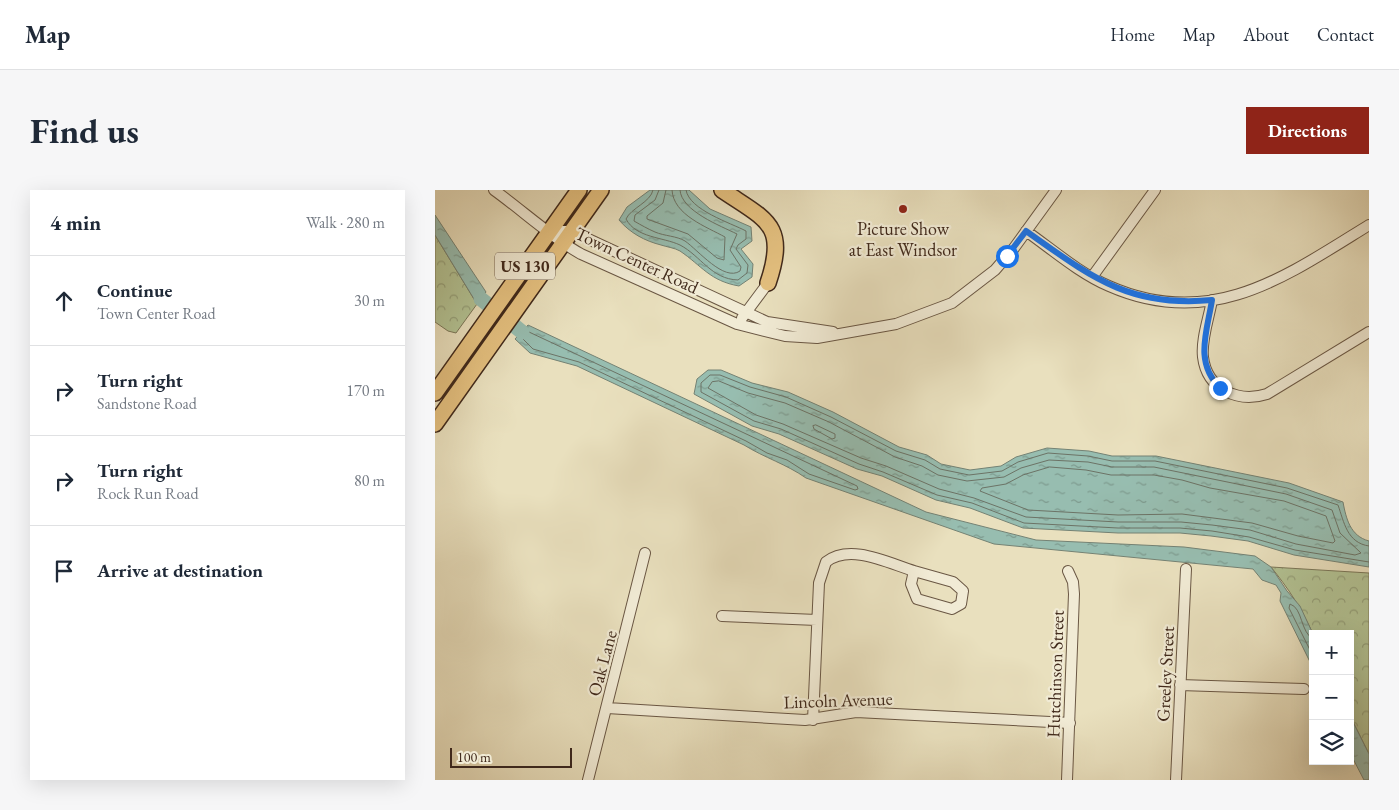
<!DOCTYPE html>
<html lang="en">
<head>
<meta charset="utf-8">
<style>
  :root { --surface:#fff; --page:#f6f6f7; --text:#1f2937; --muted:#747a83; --line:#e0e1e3; --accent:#8f2418 }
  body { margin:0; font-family:"EB Garamond",serif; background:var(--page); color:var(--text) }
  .controls { position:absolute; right:15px; bottom:15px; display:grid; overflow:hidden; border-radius:0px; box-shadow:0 5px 20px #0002 }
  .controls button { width:45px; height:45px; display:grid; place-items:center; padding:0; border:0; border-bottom:1px solid var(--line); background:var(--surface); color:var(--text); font:25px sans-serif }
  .scale { position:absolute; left:15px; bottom:12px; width:122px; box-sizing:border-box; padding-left:5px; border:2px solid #40291b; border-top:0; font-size:14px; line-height:18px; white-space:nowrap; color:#40291b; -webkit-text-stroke:4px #f1ebd5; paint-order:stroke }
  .stop { position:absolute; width:15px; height:15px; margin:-11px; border:4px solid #1a73e8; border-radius:50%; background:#fff }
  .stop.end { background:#1a73e8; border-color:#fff; box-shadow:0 1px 5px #0008 }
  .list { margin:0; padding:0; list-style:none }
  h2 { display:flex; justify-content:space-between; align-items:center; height:65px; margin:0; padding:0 20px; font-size:21px }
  h2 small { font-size:16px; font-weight:400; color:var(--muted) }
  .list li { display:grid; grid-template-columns:32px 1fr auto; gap:15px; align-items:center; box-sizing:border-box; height:90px; padding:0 20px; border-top:1px solid var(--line) }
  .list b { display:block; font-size:19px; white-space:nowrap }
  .list p { margin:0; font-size:16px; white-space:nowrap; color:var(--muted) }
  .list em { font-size:16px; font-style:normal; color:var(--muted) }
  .icon { flex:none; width:28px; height:28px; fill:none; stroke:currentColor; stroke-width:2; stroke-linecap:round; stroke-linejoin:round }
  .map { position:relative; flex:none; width:934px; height:590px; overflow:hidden; border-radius:0px }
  header { display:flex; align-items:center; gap:30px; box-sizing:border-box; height:70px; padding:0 25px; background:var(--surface); border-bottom:1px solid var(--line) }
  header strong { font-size:24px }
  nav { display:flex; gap:28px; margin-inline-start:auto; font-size:18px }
  .intro { display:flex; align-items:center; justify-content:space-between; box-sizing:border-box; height:120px; padding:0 30px }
  h1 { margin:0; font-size:35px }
  .button { padding:12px 22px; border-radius:0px; background:var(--accent); color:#fff; font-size:18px; font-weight:700 }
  main { display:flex; gap:30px; padding:0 30px }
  aside { flex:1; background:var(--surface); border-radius:0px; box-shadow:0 5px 20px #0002 }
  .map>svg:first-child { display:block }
  .forest { fill:url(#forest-crowns); stroke:#7a7658 }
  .water { fill:url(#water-ripples); stroke:#748274 }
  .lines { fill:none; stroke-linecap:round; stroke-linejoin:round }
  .shore { stroke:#6c7366; stroke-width:1 }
  .river { stroke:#97bdb0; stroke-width:15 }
  .minor-casing { stroke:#6a5744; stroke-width:12 }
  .highway-casing { stroke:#40291b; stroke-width:18 }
  .minor { stroke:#f1ebd5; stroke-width:10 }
  .highway { stroke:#e4c07f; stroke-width:15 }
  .route { stroke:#1a73e8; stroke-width:6 }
  .poi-dot { fill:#8f2418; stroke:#f1ebd5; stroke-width:2 }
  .labels { text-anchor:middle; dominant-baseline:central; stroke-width:4.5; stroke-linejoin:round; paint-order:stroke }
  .shield { fill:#f1ebd5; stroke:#756353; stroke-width:1 }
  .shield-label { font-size:16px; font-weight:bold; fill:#40291b }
  .poi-label { font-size:18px; fill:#40291b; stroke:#f1ebd5 }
  .street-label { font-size:18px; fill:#40291b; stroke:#f1ebd5 }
</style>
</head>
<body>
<header>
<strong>Map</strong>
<nav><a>Home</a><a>Map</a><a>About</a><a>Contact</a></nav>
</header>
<div class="intro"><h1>Find us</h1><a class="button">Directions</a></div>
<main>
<aside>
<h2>4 min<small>Walk · 280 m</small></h2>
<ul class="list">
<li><svg class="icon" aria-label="ahead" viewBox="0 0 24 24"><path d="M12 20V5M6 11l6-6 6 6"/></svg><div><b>Continue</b><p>Town Center Road</p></div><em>30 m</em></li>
<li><svg class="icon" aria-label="right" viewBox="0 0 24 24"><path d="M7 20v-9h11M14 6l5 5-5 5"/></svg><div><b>Turn right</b><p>Sandstone Road</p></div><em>170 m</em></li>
<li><svg class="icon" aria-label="right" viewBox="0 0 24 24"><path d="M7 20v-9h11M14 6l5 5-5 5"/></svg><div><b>Turn right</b><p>Rock Run Road</p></div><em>80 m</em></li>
<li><svg class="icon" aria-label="arrive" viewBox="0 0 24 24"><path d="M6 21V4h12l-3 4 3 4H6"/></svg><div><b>Arrive at destination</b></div></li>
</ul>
</aside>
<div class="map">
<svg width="934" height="590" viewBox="0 0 934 590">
  <defs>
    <pattern id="forest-crowns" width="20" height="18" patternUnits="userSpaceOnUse" patternTransform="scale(1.25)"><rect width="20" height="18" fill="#b3c394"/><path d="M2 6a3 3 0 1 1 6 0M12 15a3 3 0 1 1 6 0" fill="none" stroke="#939e78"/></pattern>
    <pattern id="water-ripples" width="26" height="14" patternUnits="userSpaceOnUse" patternTransform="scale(1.25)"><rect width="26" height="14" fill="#97bdb0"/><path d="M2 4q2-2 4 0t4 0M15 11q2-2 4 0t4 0" fill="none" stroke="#7d9a8e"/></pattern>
  </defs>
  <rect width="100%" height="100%" fill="#e9e0be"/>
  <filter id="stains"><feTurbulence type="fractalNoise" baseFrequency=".004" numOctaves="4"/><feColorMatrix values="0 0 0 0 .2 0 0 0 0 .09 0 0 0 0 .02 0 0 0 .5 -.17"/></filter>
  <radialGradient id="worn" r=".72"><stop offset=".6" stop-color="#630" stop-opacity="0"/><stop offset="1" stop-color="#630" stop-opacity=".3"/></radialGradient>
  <path class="forest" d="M0 45 42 114 21 143 13 141 0 132Z
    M836 377 934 383V564L915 526V444H878C867 419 853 398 836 377Z"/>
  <path class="water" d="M215 0H254L275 19 316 37 317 51 306 59 318 74 317 87 304 96C275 91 267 76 245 61 240 58 232 57 226 55 210 51 195 43 184 30L192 17Z
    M0 25 51 102 42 114 0 45Z
    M93 135 491 322 601 350 749 357 820 366 836 377 852 401 865 416 878 444V478L845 411 846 403 841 395 827 390 818 379 559 354 371 288C351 274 330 268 309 255L142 176 95 163 80 149Z
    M273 180H286L317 193 353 202 398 222 464 257 492 265 506 274 535 280 566 276 581 267 612 258 654 261 677 266H721L854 293 908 312C911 328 915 346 934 351V377L859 365 813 351 776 346 745 343H683L588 338 535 318 501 310 447 286 422 279 344 244 317 236 259 204 262 189Z
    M915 526 934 564V590H929L915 563Z"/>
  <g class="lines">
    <path class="shore" d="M218 0C216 12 196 18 191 29 201 48 228 47 245 55 266 66 276 89 303 90L312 83 313 75 301 59 303 55 311 49V41C296 33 254 20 251 0
      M224 0 220 10 200 25 199 31C206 35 213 39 220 42 229 46 242 46 250 51 263 60 289 92 305 81L306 77 295 60 302 44C286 36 246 21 245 0
      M231 0 228 13 212 26V29L253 44 282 68 289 70 290 47C272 37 238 25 237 0
      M94 142 422 296 423 299 420 300 374 284 352 270 332 263 311 251 144 172 98 159 88 149Z
      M284 191 313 203 350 213 394 232 460 267 487 276 503 285 532 291 569 287 586 278 614 270 653 272 677 277H719L851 304 897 320 905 343 926 363 920 365 861 354 815 340 777 335 746 332H683L591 327 539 308 504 299 451 276 426 268 348 234 321 225 273 198 277 192Z
      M381 235 400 244V248L397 249 379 239 378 236Z
      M615 277 651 280 676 285H719L747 290 775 298 849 311 891 326 900 351 898 353 863 346 817 333 747 324 683 325 593 320 545 301 547 298 571 294 588 285Z
      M934 356C912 353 909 332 903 315L852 298 720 271H677L653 266 613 263 583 272 567 281 534 285 505 279 490 270 461 261 396 227 351 207 315 197 285 185H275L266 193V202L319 231 346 239 424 274 448 282 502 305 537 313 589 333 683 338H745L777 341 814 347 860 360 934 372
      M878 449C865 442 868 418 855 414L854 418 878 466"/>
    <path class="river" d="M46 109 87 142"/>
    <g class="minor-casing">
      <path id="minor" d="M59 0C87 20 117 48 146 64L302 134 350 146 382 148 461 134 517 113 560 80 579 58 621 0
        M115 41H136L332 132 398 142
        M591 41C618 60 644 83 674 96 776 141 850 87 934 35
        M657 87 720 0
        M777 110C774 128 766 149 768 167 772 200 804 213 832 204L934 142
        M307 128 333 93
        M479 381 518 392 528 401 526 414 517 419 482 409 476 394Z
        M287 426 382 430
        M745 495 869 499
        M172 518 370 530 421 522 635 533
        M378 530 384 393 391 372C415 353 453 373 479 381
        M153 590 210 363
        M632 590 639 404 638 392 633 381
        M741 590 751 379"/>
    </g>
    <g class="highway-casing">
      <path id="highway" d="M287 0C331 30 353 34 333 93
        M0 203 144 0
        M0 234 166 0"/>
    </g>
    <use href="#minor" class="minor"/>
    <use href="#highway" class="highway"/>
  </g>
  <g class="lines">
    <path class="route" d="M572 66 591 41C655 86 694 118 777 110 772 142 759 172 785 198"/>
  </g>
  <circle class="poi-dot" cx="468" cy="19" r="5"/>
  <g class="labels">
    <rect class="shield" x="60" y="62.5" width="60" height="27" rx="4"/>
    <g class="shield-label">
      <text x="90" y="76">US 130</text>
    </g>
    <g class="poi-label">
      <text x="468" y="38">Picture Show<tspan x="468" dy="21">at East Windsor</tspan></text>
    </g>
    <g class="street-label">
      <text transform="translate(202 70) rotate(25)">Town Center Road</text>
      <text transform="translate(167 473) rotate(-75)">Oak Lane</text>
      <text transform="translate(620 484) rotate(-88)">Hutchinson Street</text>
      <text transform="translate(730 484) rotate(-87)">Greeley Street</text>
      <text transform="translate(403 510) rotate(-2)">Lincoln Avenue</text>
    </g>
  </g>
  <rect width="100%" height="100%" filter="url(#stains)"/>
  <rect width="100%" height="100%" fill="url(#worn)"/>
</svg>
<div class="controls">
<button>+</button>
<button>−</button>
<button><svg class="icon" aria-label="layers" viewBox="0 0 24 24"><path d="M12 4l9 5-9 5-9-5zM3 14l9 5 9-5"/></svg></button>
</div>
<div class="scale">100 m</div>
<div class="stop" style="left:572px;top:66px"></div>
<div class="stop end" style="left:785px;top:198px"></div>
</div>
</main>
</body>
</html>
